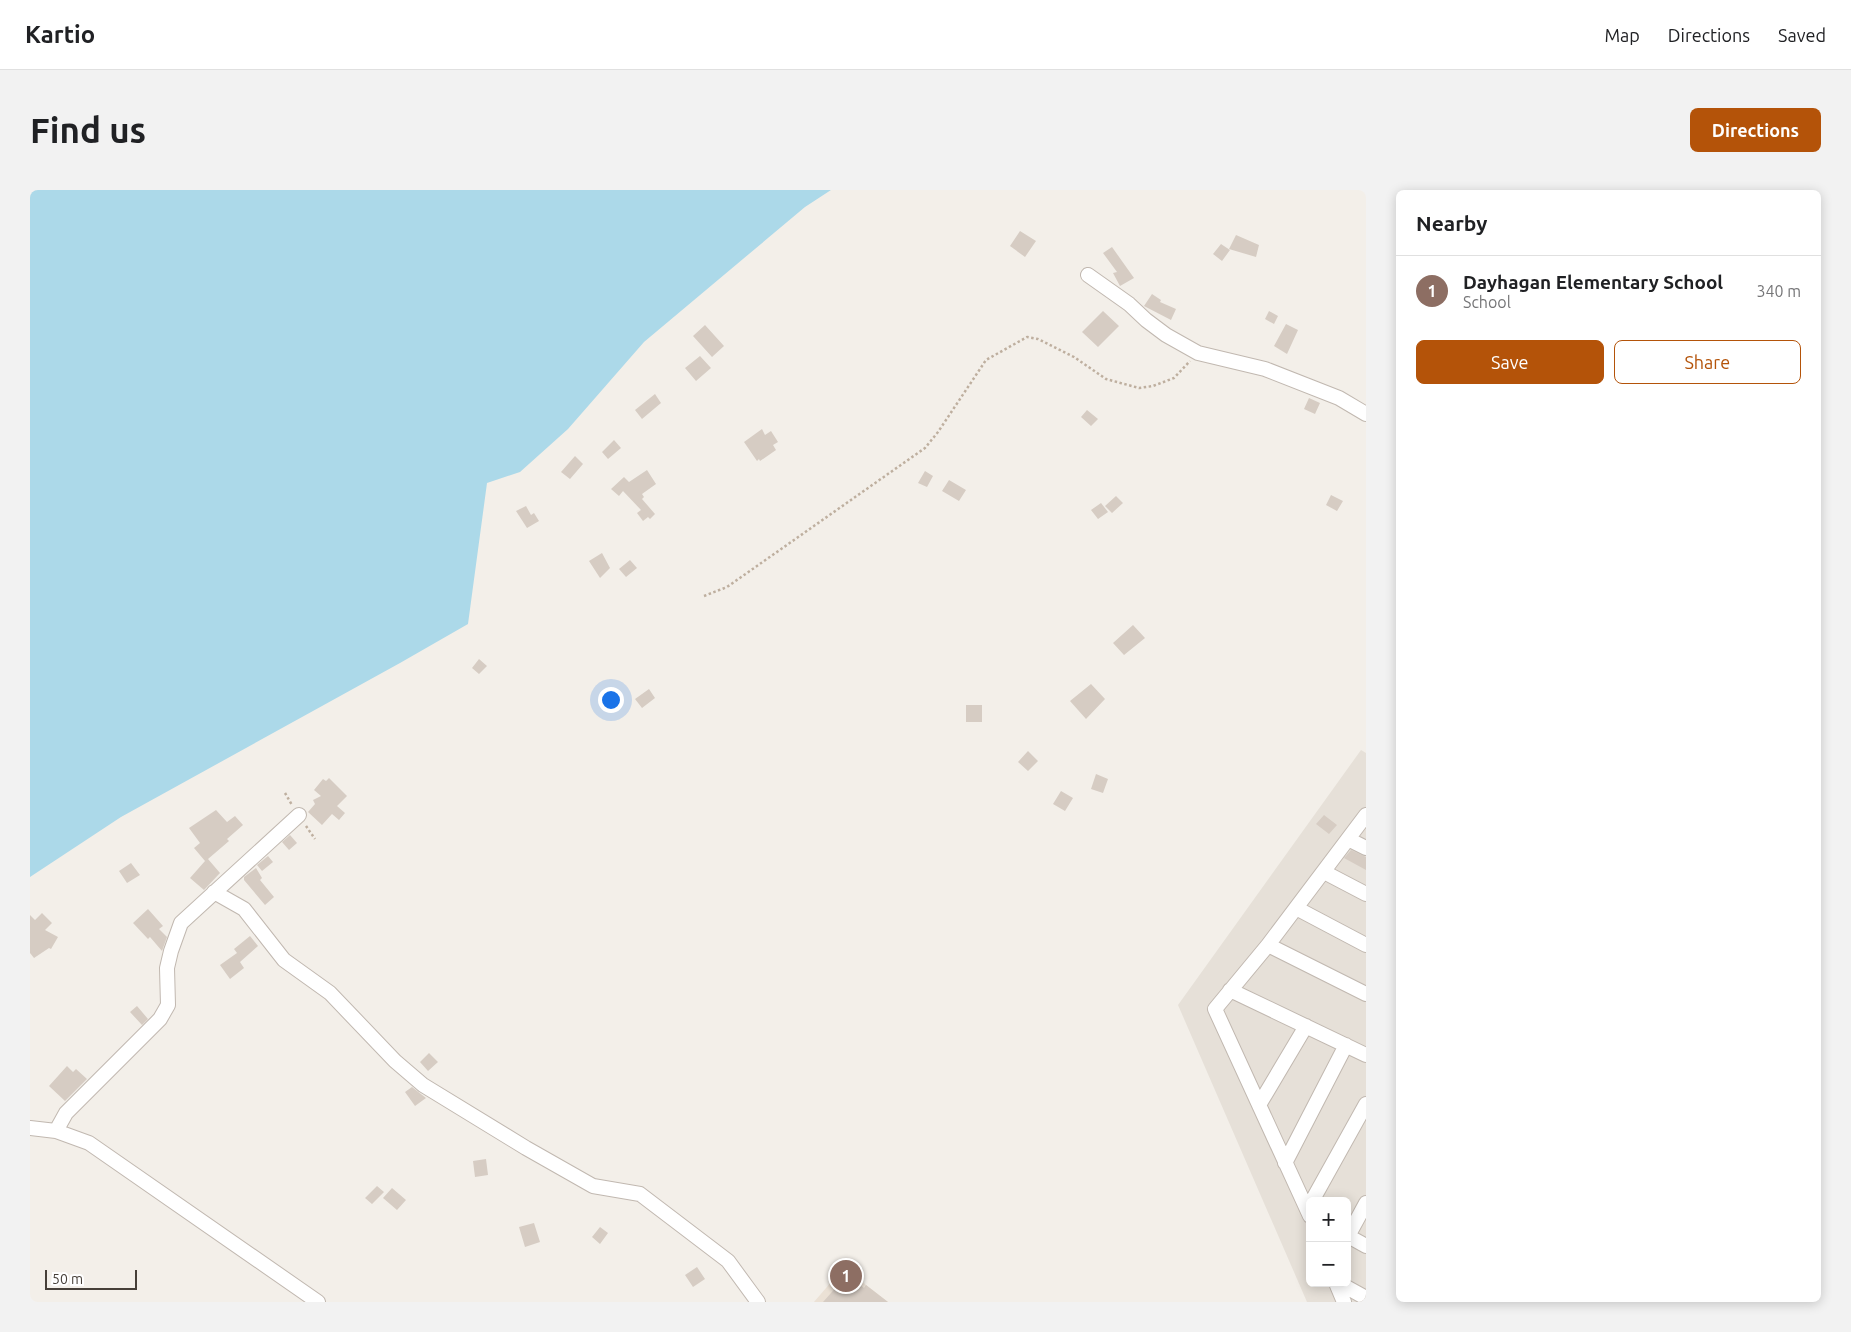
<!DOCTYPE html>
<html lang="en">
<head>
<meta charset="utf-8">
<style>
  :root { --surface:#fff; --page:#f2f2f2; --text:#202124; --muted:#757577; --line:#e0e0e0; --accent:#b45309 }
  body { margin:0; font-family:Ubuntu,sans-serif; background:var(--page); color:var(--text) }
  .controls { position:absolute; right:15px; bottom:15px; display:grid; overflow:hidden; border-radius:8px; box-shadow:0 2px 12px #0003 }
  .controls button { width:45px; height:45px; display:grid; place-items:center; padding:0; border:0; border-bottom:1px solid var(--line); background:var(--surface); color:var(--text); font:25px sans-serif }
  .scale { position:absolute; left:15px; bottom:12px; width:92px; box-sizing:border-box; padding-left:5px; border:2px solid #463f38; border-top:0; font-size:14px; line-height:18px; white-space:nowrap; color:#463f38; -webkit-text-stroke:4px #fff; paint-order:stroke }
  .you { position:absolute; left:580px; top:509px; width:18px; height:18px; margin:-12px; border:4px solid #fff; border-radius:50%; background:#1a73e8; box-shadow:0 0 0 8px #1a73e833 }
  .badge { display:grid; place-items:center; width:32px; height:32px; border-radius:50%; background:var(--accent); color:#fff; font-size:16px; font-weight:700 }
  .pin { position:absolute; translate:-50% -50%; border:2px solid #fff; box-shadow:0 1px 5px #0006 }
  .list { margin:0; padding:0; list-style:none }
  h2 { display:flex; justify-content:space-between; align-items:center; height:65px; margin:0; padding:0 20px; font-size:21px }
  h2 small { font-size:16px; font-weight:400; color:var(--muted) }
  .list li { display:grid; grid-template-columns:32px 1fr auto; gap:15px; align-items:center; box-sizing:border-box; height:70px; padding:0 20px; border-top:1px solid var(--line) }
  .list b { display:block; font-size:19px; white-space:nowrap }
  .list p { margin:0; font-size:16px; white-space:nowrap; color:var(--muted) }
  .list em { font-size:16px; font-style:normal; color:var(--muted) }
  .actions { display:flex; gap:10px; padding:15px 20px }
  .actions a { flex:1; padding:11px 0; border:1px solid var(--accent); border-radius:8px; text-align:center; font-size:18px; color:var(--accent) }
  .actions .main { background:var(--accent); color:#fff }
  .map { position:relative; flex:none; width:1336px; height:1112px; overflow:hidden; border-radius:8px }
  header { display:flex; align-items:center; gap:30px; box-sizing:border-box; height:70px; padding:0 25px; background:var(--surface); border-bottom:1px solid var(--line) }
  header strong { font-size:24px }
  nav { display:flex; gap:28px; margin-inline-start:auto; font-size:18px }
  .intro { display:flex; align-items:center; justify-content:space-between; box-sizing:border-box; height:120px; padding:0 30px }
  h1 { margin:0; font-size:35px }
  .button { padding:12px 22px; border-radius:8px; background:var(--accent); color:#fff; font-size:18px; font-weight:700 }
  main { display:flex; gap:30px; padding:0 30px }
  aside { flex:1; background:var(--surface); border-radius:8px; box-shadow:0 2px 12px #0003 }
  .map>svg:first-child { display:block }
  .residential { fill:#e6e0d8; fill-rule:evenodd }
  .education { fill:#ebe1d5 }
  .water { fill:#acd9e9 }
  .building { fill:#d6ccc3 }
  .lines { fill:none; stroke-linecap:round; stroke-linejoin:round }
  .minor-casing { stroke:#c1b8b0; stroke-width:16 }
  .path { stroke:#beaf9f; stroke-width:2.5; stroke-dasharray:2.5 2.5; stroke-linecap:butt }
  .minor { stroke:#fff; stroke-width:14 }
</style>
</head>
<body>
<header>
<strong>Kartio</strong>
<nav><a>Map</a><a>Directions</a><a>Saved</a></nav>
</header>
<div class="intro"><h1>Find us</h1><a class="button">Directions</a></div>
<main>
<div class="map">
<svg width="1336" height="1112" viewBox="0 0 1336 1112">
  <rect width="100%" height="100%" fill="#f3efe9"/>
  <path class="residential" d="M1331 560 1336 563V1112H1277L1148 815ZM1280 1011H1317V1093H1280Z"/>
  <path class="education" d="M815 1076 836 1095 858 1112H784Z"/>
  <path class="water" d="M0 0H801L775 17 614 152 538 239 490 282 457 293 438 434 370 473 91 627 0 687Z"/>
  <path class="building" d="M990 41 1006 51 995 67 980 56Z
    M1206 45 1229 55 1226 67 1199 59Z
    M1191 54 1200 60 1192 71 1183 64Z
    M1082 57 1104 88 1090 96 1083 83 1087 82 1073 63Z
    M1122 104 1131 110 1130 112 1146 119 1141 130 1114 116Z
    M1073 121 1089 136 1068 157 1052 142Z
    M1239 121 1248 126 1244 134 1235 129Z
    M1256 134 1268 140 1257 164 1244 156Z
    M675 135 694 156 682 167 663 146Z
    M670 166 681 178 666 191 655 178Z
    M625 204 631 213 612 229 605 220Z
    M1279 208 1290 213 1285 224 1274 219Z
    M1057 220 1068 229 1061 236 1051 227Z
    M732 239 735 245 741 241 748 252 743 255 746 260 730 271 729 269 727 271 714 252Z
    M584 250 591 258 578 269 572 262Z
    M545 266 553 274 540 289 531 282Z
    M617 280 626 294 612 304 614 307 612 309 625 324 620 329 618 327 613 331 607 323 611 320 593 301 589 306 581 299 594 287 599 292Z
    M895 281 903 286 897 297 888 293Z
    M919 290 936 300 929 311 912 301Z
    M1301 305 1313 311 1307 321 1296 315Z
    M1086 306 1093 313 1082 323 1075 316Z
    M1071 313 1078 322 1068 329 1061 320Z
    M496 316 501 325 504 323 509 331 497 338 486 321Z
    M572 363 580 378 570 388 559 371Z
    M600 370 607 378 596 387 589 379Z
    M1103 435 1115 448 1094 465 1083 453Z
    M449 469 457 476 449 484 442 478Z
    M1061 494 1075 509 1056 529 1040 511Z
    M619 499 625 508 612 518 605 509Z
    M936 515H952V532H936Z
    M998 561 1008 571 998 581 988 572Z
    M1066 584 1078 589 1073 603 1061 599Z
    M299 588 317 606 307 616 315 623 309 630 302 624 292 635 278 622 285 614 283 610 291 606 284 600 293 589 296 591Z
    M1031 601 1043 608 1035 621 1023 614Z
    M186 620 197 632 205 626 213 635 197 649 199 651 178 669 190 683 174 700 160 688 175 671 164 658 170 653 159 638Z
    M1294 625 1307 635 1299 644 1286 634Z
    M260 645 267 653 259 660 252 652Z
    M1321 660 1336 667V680L1314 668Z
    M238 666 243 672 232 681 227 675Z
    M101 673 110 685 97 693 89 681Z
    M226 678 232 688 230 690 244 707 235 715 214 690V687Z
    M118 719 133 736 129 739 137 747 132 761 120 747 118 749 103 733Z
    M12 723 22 733 15 740 28 747 21 759 19 758 4 768 0 763V725L5 730Z
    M220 746 228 756 210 772 214 778 200 789 190 775 207 763 204 759Z
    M107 816 118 829 112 835 100 822Z
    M399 863 408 872 398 881 390 872Z
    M37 876 43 882 46 879 57 889 35 911 19 896Z
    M382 897 396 908 385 916 375 902Z
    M456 969 458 985 445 987 443 971Z
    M347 996 354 1002 342 1014 335 1008Z
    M362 998 376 1010 367 1020 353 1008Z
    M504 1033 510 1052 495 1057 489 1037Z
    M570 1037 578 1043 570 1054 562 1047Z
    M667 1077 675 1089 663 1097 655 1085Z
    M817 1085 834 1098 836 1095 858 1112H793Z"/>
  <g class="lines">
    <g class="minor-casing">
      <path id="minor" d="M1058 85 1099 114 1116 130 1136 145 1168 163 1235 179 1309 208 1336 224
        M1318 649 1336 658
        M1294 682 1336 704
        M184 702 214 719 254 770 300 803 365 871 393 895 496 958 563 996 610 1004 698 1071 728 1112
        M1266 718 1336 755
        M1238 755 1336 804
        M1200 800 1336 865
        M1229 915 1276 836
        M0 938 26 941 59 953 288 1112
        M26 941 36 923 130 829 138 815 137 778 141 761 151 733 269 625
        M1255 973 1316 855
        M1282 1011 1336 914
        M1280 1026 1185 819 1238 755 1336 625
        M1318 1046 1336 1056
        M1317 1048 1336 1013
        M1306 1093 1314 1112
        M1309 1093 1336 1108"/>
    </g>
    <path class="path" d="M674 406 697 397 895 258 908 242 956 170 997 147 1008 149 1044 167 1076 189 1109 198 1123 196 1144 188 1160 171
      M255 603 262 615
      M276 636 285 649"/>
    <use href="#minor" class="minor"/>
  </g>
</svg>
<div class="controls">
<button>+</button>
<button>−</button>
</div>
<div class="scale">50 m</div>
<div class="you"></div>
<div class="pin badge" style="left:816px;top:1086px;background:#8d6e63">1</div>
</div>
<aside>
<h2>Nearby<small></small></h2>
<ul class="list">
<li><span class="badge" style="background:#8d6e63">1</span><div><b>Dayhagan Elementary School</b><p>School</p></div><em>340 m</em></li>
</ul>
<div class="actions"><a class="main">Save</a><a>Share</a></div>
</aside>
</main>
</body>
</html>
